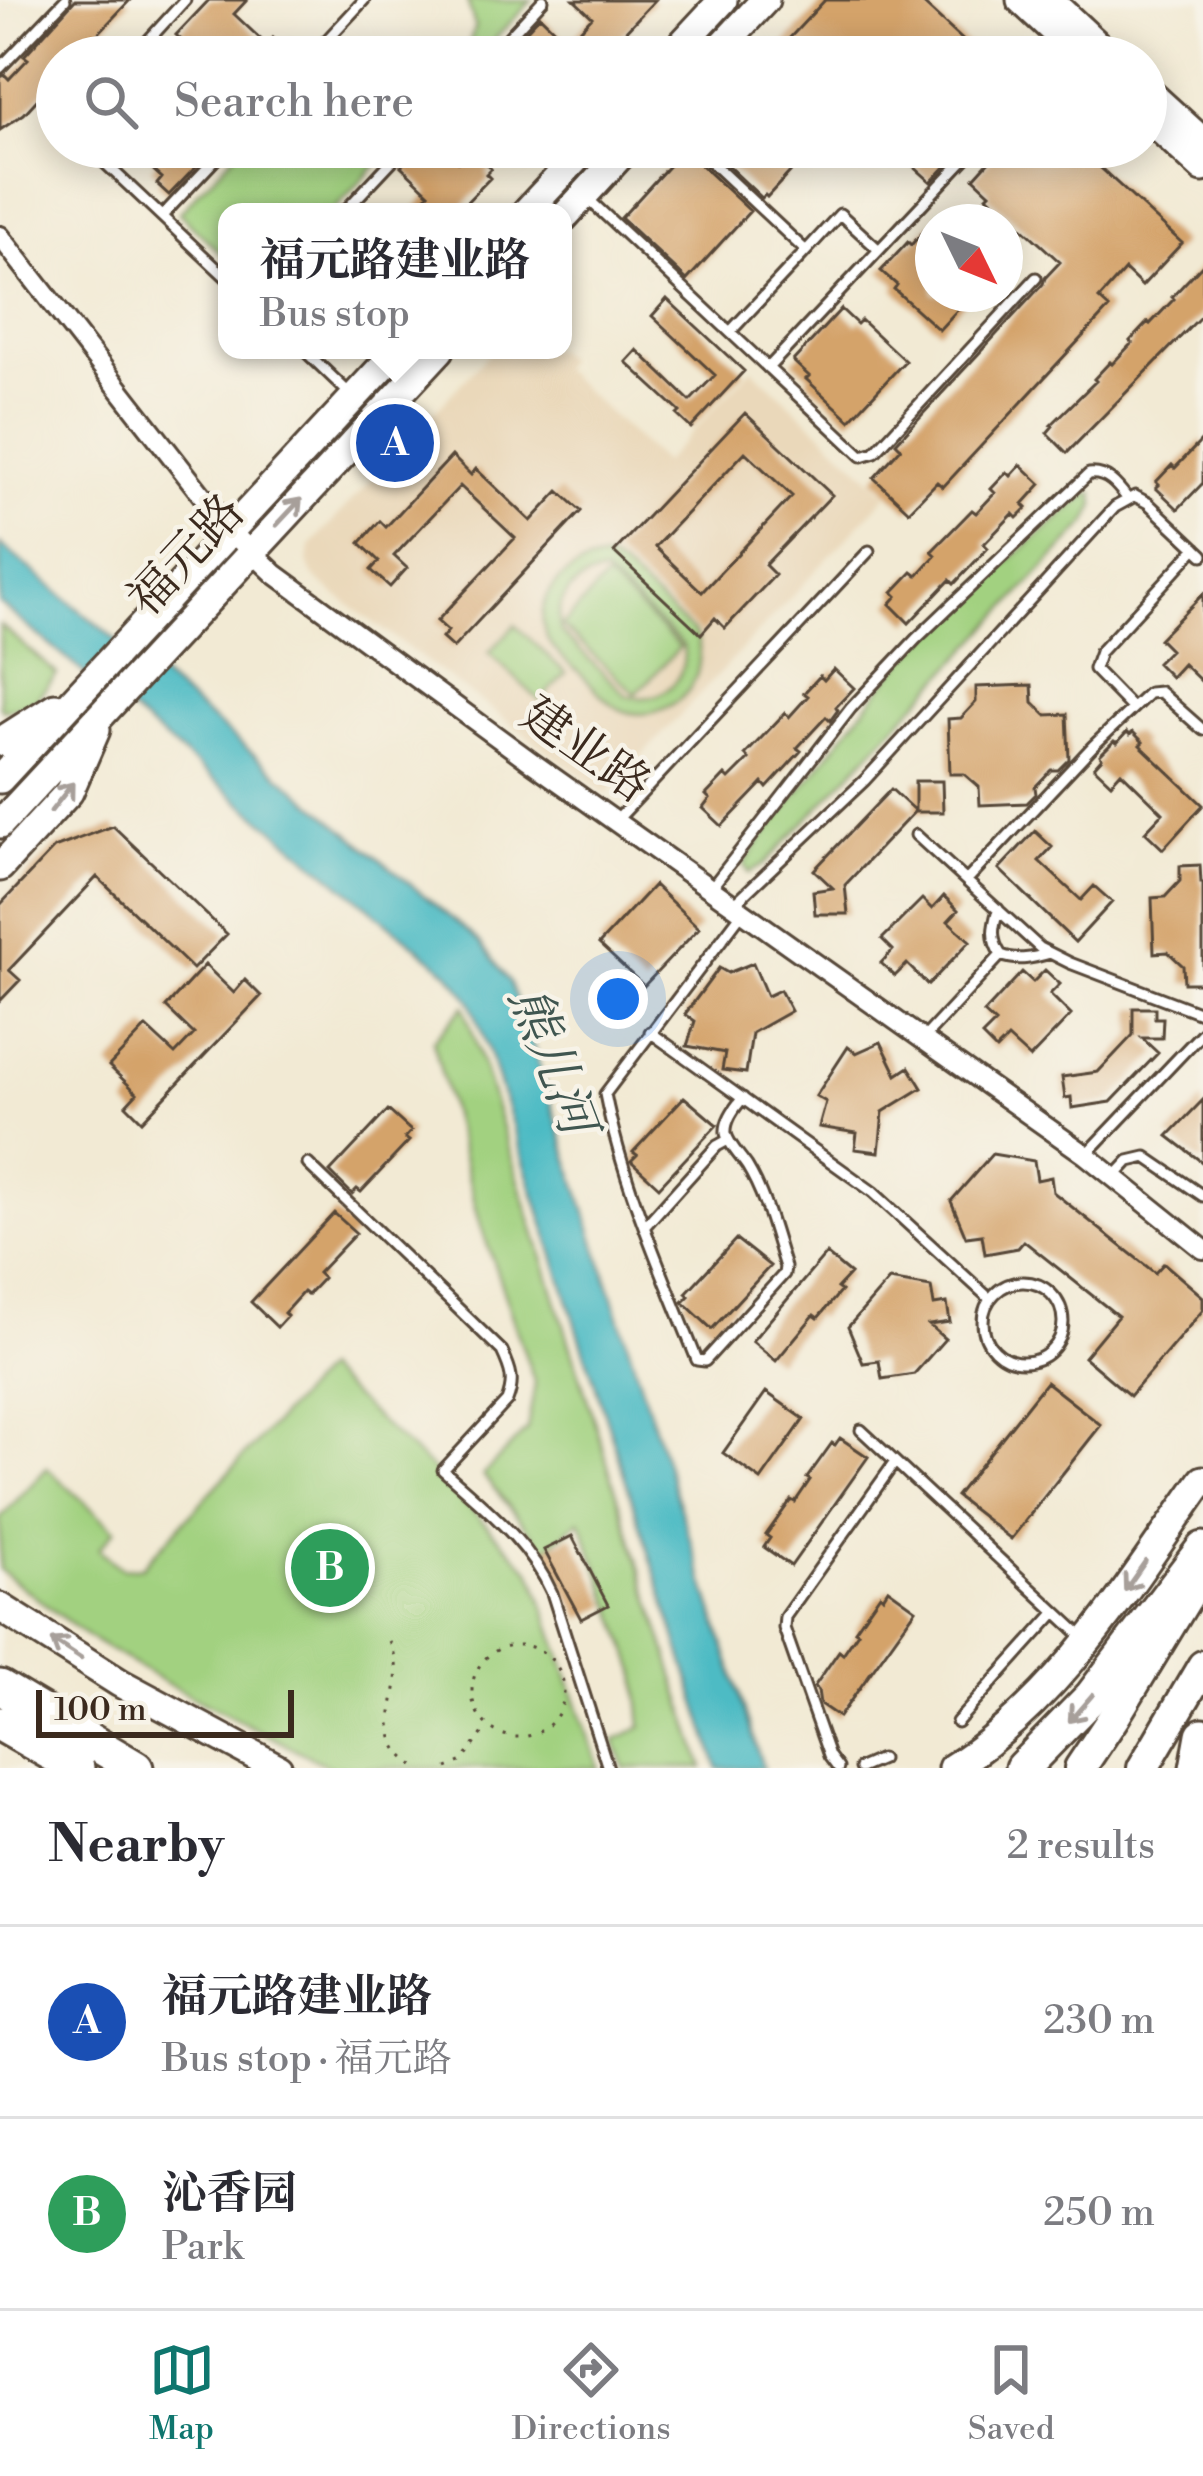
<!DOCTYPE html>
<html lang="en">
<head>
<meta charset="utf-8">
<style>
  :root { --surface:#fff; --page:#f7f7f7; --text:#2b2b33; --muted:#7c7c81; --line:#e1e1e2; --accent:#0f766e }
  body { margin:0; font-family:"Libre Bodoni","Noto Serif SC",serif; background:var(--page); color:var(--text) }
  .compass { position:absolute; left:915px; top:204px; width:108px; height:108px; border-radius:50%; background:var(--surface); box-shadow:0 6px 30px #0003; rotate:133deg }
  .scale { position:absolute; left:36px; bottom:30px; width:258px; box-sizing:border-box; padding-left:12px; border:6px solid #3b2a1e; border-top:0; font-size:33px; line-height:42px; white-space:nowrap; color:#3b2a1e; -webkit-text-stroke:9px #f7f3e8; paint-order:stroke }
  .you { position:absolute; left:618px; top:999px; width:42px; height:42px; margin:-30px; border:9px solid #fff; border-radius:50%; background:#1a73e8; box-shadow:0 0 0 18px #1a73e833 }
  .badge { display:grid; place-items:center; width:78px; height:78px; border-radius:50%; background:var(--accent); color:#fff; font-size:39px; font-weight:700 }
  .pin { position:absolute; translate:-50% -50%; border:6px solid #fff; box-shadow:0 3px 12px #0006 }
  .popup { position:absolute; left:218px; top:203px; width:354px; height:156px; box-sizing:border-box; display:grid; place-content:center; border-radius:24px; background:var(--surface); filter:drop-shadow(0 3px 9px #0005); font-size:39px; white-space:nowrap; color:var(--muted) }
  .popup b { font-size:45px; color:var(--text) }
  .popup::after { content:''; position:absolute; left:50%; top:100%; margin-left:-24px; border:24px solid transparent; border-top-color:var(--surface) }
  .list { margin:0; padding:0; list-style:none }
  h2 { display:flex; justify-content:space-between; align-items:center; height:156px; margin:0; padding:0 48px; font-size:51px }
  h2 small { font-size:39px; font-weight:400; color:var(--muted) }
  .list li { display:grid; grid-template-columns:78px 1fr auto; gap:36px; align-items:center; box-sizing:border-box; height:192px; padding:0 48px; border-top:3px solid var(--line) }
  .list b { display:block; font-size:45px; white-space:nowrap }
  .list p { margin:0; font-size:39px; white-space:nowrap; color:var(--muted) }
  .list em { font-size:39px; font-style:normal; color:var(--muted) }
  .icon { flex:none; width:66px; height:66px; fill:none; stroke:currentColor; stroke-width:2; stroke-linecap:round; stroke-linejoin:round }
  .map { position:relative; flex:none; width:1203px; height:1768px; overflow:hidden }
  .search { position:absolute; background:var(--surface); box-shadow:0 6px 30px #0003; left:36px; right:36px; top:36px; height:132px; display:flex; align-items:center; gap:30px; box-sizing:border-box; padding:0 42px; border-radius:66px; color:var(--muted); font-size:45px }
  .sheet { height:540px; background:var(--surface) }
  nav { display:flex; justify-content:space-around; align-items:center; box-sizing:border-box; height:168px; border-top:3px solid var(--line); background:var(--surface); font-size:33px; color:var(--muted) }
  nav a { display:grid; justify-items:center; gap:6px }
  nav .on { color:var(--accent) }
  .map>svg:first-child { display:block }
  .built { fill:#ead8ba }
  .green { fill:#a2d180; stroke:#6e7e4f; stroke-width:3; fill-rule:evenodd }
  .water { fill:#4dbbc4; stroke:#447271; stroke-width:3 }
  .building { fill:#d4a36a; fill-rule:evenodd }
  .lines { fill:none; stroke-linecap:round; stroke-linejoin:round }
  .lane-casing { stroke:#564739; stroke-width:15 }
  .street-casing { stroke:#564739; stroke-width:24 }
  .secondary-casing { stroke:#564739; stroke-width:33 }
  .primary-casing { stroke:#564739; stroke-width:36 }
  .highway-casing { stroke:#564739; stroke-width:39 }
  .path { stroke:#564739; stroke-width:3; stroke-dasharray:3 9; stroke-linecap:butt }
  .lane { stroke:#fff; stroke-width:9 }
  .street { stroke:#fff; stroke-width:18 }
  .secondary { stroke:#fff; stroke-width:27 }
  .primary { stroke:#fff; stroke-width:30 }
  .highway { stroke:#fff; stroke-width:33 }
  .oneway { stroke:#a79f9a }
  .labels { text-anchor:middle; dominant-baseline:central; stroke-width:9; stroke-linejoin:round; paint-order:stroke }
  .street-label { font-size:48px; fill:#3b2a1e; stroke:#f7f3e8 }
  .water-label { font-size:51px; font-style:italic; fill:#405650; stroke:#f7f3e8 }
</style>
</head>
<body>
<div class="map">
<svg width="1203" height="1768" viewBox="0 0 1203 1768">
  <rect width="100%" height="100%" fill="#f7f3e8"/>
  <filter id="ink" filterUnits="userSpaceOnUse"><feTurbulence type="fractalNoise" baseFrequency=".00833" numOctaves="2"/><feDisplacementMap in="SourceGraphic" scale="24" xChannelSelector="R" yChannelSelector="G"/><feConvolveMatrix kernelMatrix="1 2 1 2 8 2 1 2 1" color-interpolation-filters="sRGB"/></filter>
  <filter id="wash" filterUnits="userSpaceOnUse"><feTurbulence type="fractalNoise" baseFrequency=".004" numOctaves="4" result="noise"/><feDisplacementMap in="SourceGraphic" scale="48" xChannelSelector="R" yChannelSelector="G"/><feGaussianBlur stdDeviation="2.7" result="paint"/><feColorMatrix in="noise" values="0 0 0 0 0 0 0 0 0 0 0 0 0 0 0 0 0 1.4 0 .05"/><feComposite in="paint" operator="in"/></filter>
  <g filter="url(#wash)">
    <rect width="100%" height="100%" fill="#f2ead4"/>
    <path class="built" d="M492 350H556L566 359 560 368 663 463 752 368 888 494 606 794 320 583 311 572 308 562 310 546Z"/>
    <path class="green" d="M467 0H532L478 57H465L475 26Z
      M241 147H393L332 212H227V259L179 213Z
      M1094 493 1095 505 1087 523 765 864 749 873 744 864 758 844 894 671 987 579 1088 494Z
      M608 559 621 567C640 584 658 600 676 617 682 622 693 630 696 636 701 646 700 663 697 673 688 703 652 722 622 710 607 704 593 685 581 674 570 664 555 653 548 640 527 598 569 561 608 559ZM604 574 683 645C689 680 662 705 627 696L561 632C552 601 574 578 604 574Z
      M606 578 680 647 636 694 562 626Z
      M0 625 57 674 33 703 3 710 0 707Z
      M515 625 566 673 540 701 489 653Z
      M464 1006 703 1768H625L615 1741 642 1726 637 1674 580 1520 545 1550 483 1475 527 1429 535 1384 480 1223 433 1041Z
      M323 1370 434 1471 530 1570 535 1579 599 1768H332L166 1683 88 1637 0 1570V1518L47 1468 115 1530 99 1549 122 1569 142 1567Z"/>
    <path class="water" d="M0 544 479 941 509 981 529 1034 763 1768H718L488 1049 470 1000 449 973 0 604Z"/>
    <g id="blocks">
      <path class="building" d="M75 0H130L76 57H57V78L24 114 0 130V77L5 75 9 79 28 59 24 56Z
        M209 0H247L234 14 267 45 273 38 294 57H213L203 47 197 54 176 35Z
        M574 0H655L601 57H523L512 46 540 16 568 43 592 17Z
        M825 0H919L981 57H908L901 50 895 57H772Z
        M140 147H215L169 195 157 184 162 178 151 168 157 162Z
        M420 147H442L458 162 473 147 488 161 486 163 491 169 486 174 490 178 457 212H411L429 193 401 166Z
        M686 147 689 154 750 211 687 280 621 218Z
        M708 147H813L767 197 765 195 762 198Z
        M892 147H964L931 182Z
        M1002 147H1078L1182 243 1142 286 1125 270 1099 299 1109 308 943 487 937 482 909 511 874 478 901 448 896 443 1043 284 1045 278 1060 262 987 196 990 193 974 178Z
        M933 221V294H972L939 330 894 289 897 285 881 271 908 242 911 245Z
        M1203 264V314L1067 453 1047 433 1053 426 1051 425 1096 381 1094 379 1110 362 1112 364 1132 343 1130 341 1148 322 1150 324 1174 299 1172 297Z
        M667 299 744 371 691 428 677 415 680 412 626 362 637 350 690 401 715 375 652 316Z
        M841 309 857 324 861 320 905 361 850 420 806 379 809 376 793 361Z
        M745 413 832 495 765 565 775 575 725 628 715 618 701 634 614 552ZM745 452 792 496 702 592 655 547Z
        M1203 439V483L1178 509 1156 488 1159 485 1156 482 1172 465 1175 468Z
        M452 456 471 475 476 469 531 521 559 491 581 511 453 648 442 638 448 631 437 621 515 538 460 486 394 556 407 568 390 587 371 570 379 561 360 543 380 521 386 527Z
        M1021 465 1041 484 1023 504 1027 508 1017 518 1013 514 984 544 988 548 954 584 950 580 909 623 890 604 897 596 893 592 912 572 917 576 936 555 932 551 972 510 976 513 995 493 991 489 1007 472 1011 476Z
        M1203 594V683L1183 664 1171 677 1157 663 1170 650 1159 639Z
        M834 669 854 688 836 707 838 710 830 721 826 717 797 748 801 751 767 788 763 783 722 826 703 808 710 799 706 795 725 775 729 779 749 759 745 755 785 713 789 717 808 696 804 693 820 676 824 680Z
        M1032 685 1033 702 1046 715 1067 714 1069 759 1058 770H1051L1035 787 1036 794 1027 803 980 805 979 787 964 774H950L948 719 961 718 976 702V687Z
        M1127 732 1130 735 1133 732 1143 742 1140 745 1203 805 1163 849 1145 832 1163 813 1121 772 1111 783 1094 767 1102 758 1100 755 1114 741 1117 743Z
        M915 781H942L943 812H915Z
        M891 789 915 811 845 885 848 914H815L813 891 833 888 814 870Z
        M113 826 227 934 193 969 97 877 9 970 20 980 0 1001V905L54 848Z
        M1035 831 1052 847 1039 861 1081 900 1094 886 1112 902 1075 942 999 869Z
        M1200 865 1201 883H1203V983H1184L1183 966 1168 952 1154 953 1152 898 1165 897 1180 881V866Z
        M654 885 699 928 644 986 599 944Z
        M944 896 958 910 948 921 970 941 928 985 907 964 895 976 881 963 893 950 882 939 922 899 932 909Z
        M753 963 767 996 780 990 791 1011 752 1033 746 1073 722 1070 725 1053 687 1046 695 1021 685 1014 719 968 728 973Z
        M205 965 234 993 245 980 261 996 142 1121 126 1105 137 1093 109 1066 146 1027 175 1054 194 1034 166 1007Z
        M1045 970 1060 984 1050 994 1071 1015 1030 1058 1008 1038 996 1050 982 1036 995 1023 984 1013 1022 972 1033 982Z
        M1133 1008H1155V1018H1163L1162 1038H1142L1158 1053 1111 1102 1072 1108 1071 1097 1065 1098 1062 1077 1098 1072 1133 1035Z
        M881 1042 897 1075 909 1067 922 1088 883 1112 879 1152 855 1149 857 1133 819 1127 826 1102 816 1096 848 1047 856 1053Z
        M684 1097 717 1125 659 1187 631 1161 637 1155 633 1152Z
        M1203 1100V1163L1168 1136Z
        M388 1110 411 1131 405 1138 409 1141 361 1192 357 1189 352 1194 330 1172Z
        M992 1154 1034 1161 1037 1180 1051 1177 1053 1192 1155 1273 1164 1263 1203 1297V1310L1130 1396 1084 1357 1118 1316 1024 1241 1018 1248 985 1254 982 1235 966 1237 951 1201Z
        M334 1213 356 1233 318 1273 323 1278 307 1295 303 1292 284 1313 287 1316 277 1327 251 1302Z
        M736 1239 770 1266 712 1329 683 1302 689 1296 686 1293Z
        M826 1254 850 1274 837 1288 841 1291 818 1318 814 1315 776 1361 752 1341Z
        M889 1280 931 1287 934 1305 947 1303 950 1322 929 1325 945 1339 914 1374 882 1379 879 1361 863 1363 848 1327Z
        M1046 1382 1101 1425 1011 1539 956 1496Z
        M766 1392 804 1419 761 1480 723 1453Z
        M840 1438 868 1457 791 1566 764 1547 770 1538 766 1535 791 1500 795 1502 810 1480 807 1478 832 1443 835 1445Z
        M572 1536 608 1605 581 1619 544 1550Z
        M888 1589 916 1609 839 1717 820 1704 818 1690 814 1687 839 1651 843 1654 858 1632 855 1630 880 1594 883 1597Z"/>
    </g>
  </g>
  <g filter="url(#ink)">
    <use href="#blocks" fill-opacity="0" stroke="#564739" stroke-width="3"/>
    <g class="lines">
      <g class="lane-casing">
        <path id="lane" d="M133 57 185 0
          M311 57 364 0
          M490 57 543 0
          M0 68 65 0
          M88 147 227 278
          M695 147 806 251 840 214 879 250 768 368
          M585 196 862 456 875 452 1036 278
          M344 212 405 147
          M162 216 227 147
          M879 250 976 147
          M730 332 806 251
          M304 350 352 396
          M1132 708 1094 669 1100 652 1196 548
          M616 821 869 551
          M916 835 1040 948 1070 963 1203 1014
          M967 880 1093 746 1149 693 1160 692 1203 730
          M711 888 851 708 916 639 1089 474C1107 472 1117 485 1127 498
          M734 904 865 780 1115 507 1135 496 1148 503 1203 555
          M998 909C993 927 990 938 1001 955 1018 962 1033 958 1050 953
          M742 913 605 1094C623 1186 663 1274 697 1360L705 1361 784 1274 785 1267C774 1233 766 1197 747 1166 741 1157 728 1144 726 1133 725 1121 735 1107 743 1098
          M650 1032 873 1192 990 1299
          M923 1039 1001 955
          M1087 1154 1203 1032
          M308 1164 502 1351C511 1370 515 1381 507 1401L443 1470C485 1508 529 1541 552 1593L608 1768
          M1114 1177 1129 1161 1146 1157 1203 1196
          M645 1226 717 1146 728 1140
          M983 1322a40 40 0 1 1 80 0a40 40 0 1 1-80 0Z
          M861 1430 1084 1638
          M957 1722 1056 1612
          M838 1768 829 1756 784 1628 785 1617 895 1462
          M860 1768 881 1759"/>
      </g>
      <g class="street-casing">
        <path id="street" d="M0 236 230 531 275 574 530 761 1086 1155 1203 1249"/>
      </g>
      <g class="secondary-casing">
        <path id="secondary" d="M1021 0 1082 57
          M1049 0 1110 57
          M670 57 723 0
          M712 57 765 0
          M1146 90 1203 142
          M1146 116 1203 168
          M526 212 587 147
          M563 218 628 147
          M0 742 55 707
          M0 779 398 350
          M0 824 440 350
          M0 867 69 792 96 730
          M0 1607 120 1683 278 1768
          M952 1768C1062 1698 1129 1584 1203 1480"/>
      </g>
      <g class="primary-casing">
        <path id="primary" d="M1080 1768 1114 1717 1203 1570
          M1143 1768 1203 1666"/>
      </g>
      <g class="highway-casing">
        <path id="highway" d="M0 1687 136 1768
          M0 1724 77 1768
          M1022 1768 1092 1696 1203 1549
          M1197 1768 1203 1735"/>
      </g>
      <path class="path" d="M389 1641C415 1690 360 1732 418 1768
        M472 1691a46 46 0 1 1 92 0a46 46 0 1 1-92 0Z
        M447 1768 463 1761 487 1727"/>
      <use href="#lane" class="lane"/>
      <use href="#street" class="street"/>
      <use href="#secondary" class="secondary"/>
      <use href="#primary" class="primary"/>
      <use href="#highway" class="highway"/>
    </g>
    <defs><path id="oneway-shaft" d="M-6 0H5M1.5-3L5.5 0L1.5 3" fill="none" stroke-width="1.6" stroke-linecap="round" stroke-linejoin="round" transform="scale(3)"/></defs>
    <g class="oneway">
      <use href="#oneway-shaft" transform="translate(289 512) rotate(-47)"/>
      <use href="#oneway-shaft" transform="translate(62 797) rotate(-52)"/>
      <use href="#oneway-shaft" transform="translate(1135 1576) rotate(125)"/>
      <use href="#oneway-shaft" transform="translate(66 1649) rotate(-147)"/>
      <use href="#oneway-shaft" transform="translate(1081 1708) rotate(131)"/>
    </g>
  </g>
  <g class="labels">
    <g class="street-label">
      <text transform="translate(187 556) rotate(-47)">福元路</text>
      <text transform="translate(585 751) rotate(35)">建业路</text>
    </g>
    <g class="water-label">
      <text transform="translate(551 1061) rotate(69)">熊儿河</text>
    </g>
  </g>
</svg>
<svg class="compass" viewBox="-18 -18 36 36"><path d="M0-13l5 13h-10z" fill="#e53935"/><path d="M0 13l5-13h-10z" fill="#7c7c81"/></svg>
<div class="scale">100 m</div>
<div class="you"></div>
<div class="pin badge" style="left:395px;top:443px;background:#1a4fb4">A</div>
<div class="popup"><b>福元路建业路</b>Bus stop</div>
<div class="pin badge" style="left:330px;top:1568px;background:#2e9e5b">B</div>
<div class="search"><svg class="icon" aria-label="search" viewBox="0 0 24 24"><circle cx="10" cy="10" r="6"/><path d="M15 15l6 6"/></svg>Search here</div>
</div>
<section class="sheet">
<h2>Nearby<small>2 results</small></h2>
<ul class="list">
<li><span class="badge" style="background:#1a4fb4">A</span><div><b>福元路建业路</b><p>Bus stop · 福元路</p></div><em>230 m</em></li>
<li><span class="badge" style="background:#2e9e5b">B</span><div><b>沁香园</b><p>Park</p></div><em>250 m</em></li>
</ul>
</section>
<nav>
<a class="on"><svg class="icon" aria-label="map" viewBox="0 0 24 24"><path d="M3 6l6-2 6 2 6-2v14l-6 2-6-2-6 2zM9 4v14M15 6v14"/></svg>Map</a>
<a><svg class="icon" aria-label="directions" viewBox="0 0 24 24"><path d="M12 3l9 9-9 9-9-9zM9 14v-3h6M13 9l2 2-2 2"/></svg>Directions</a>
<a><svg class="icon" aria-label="saved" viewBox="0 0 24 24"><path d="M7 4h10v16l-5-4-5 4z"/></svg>Saved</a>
</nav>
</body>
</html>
